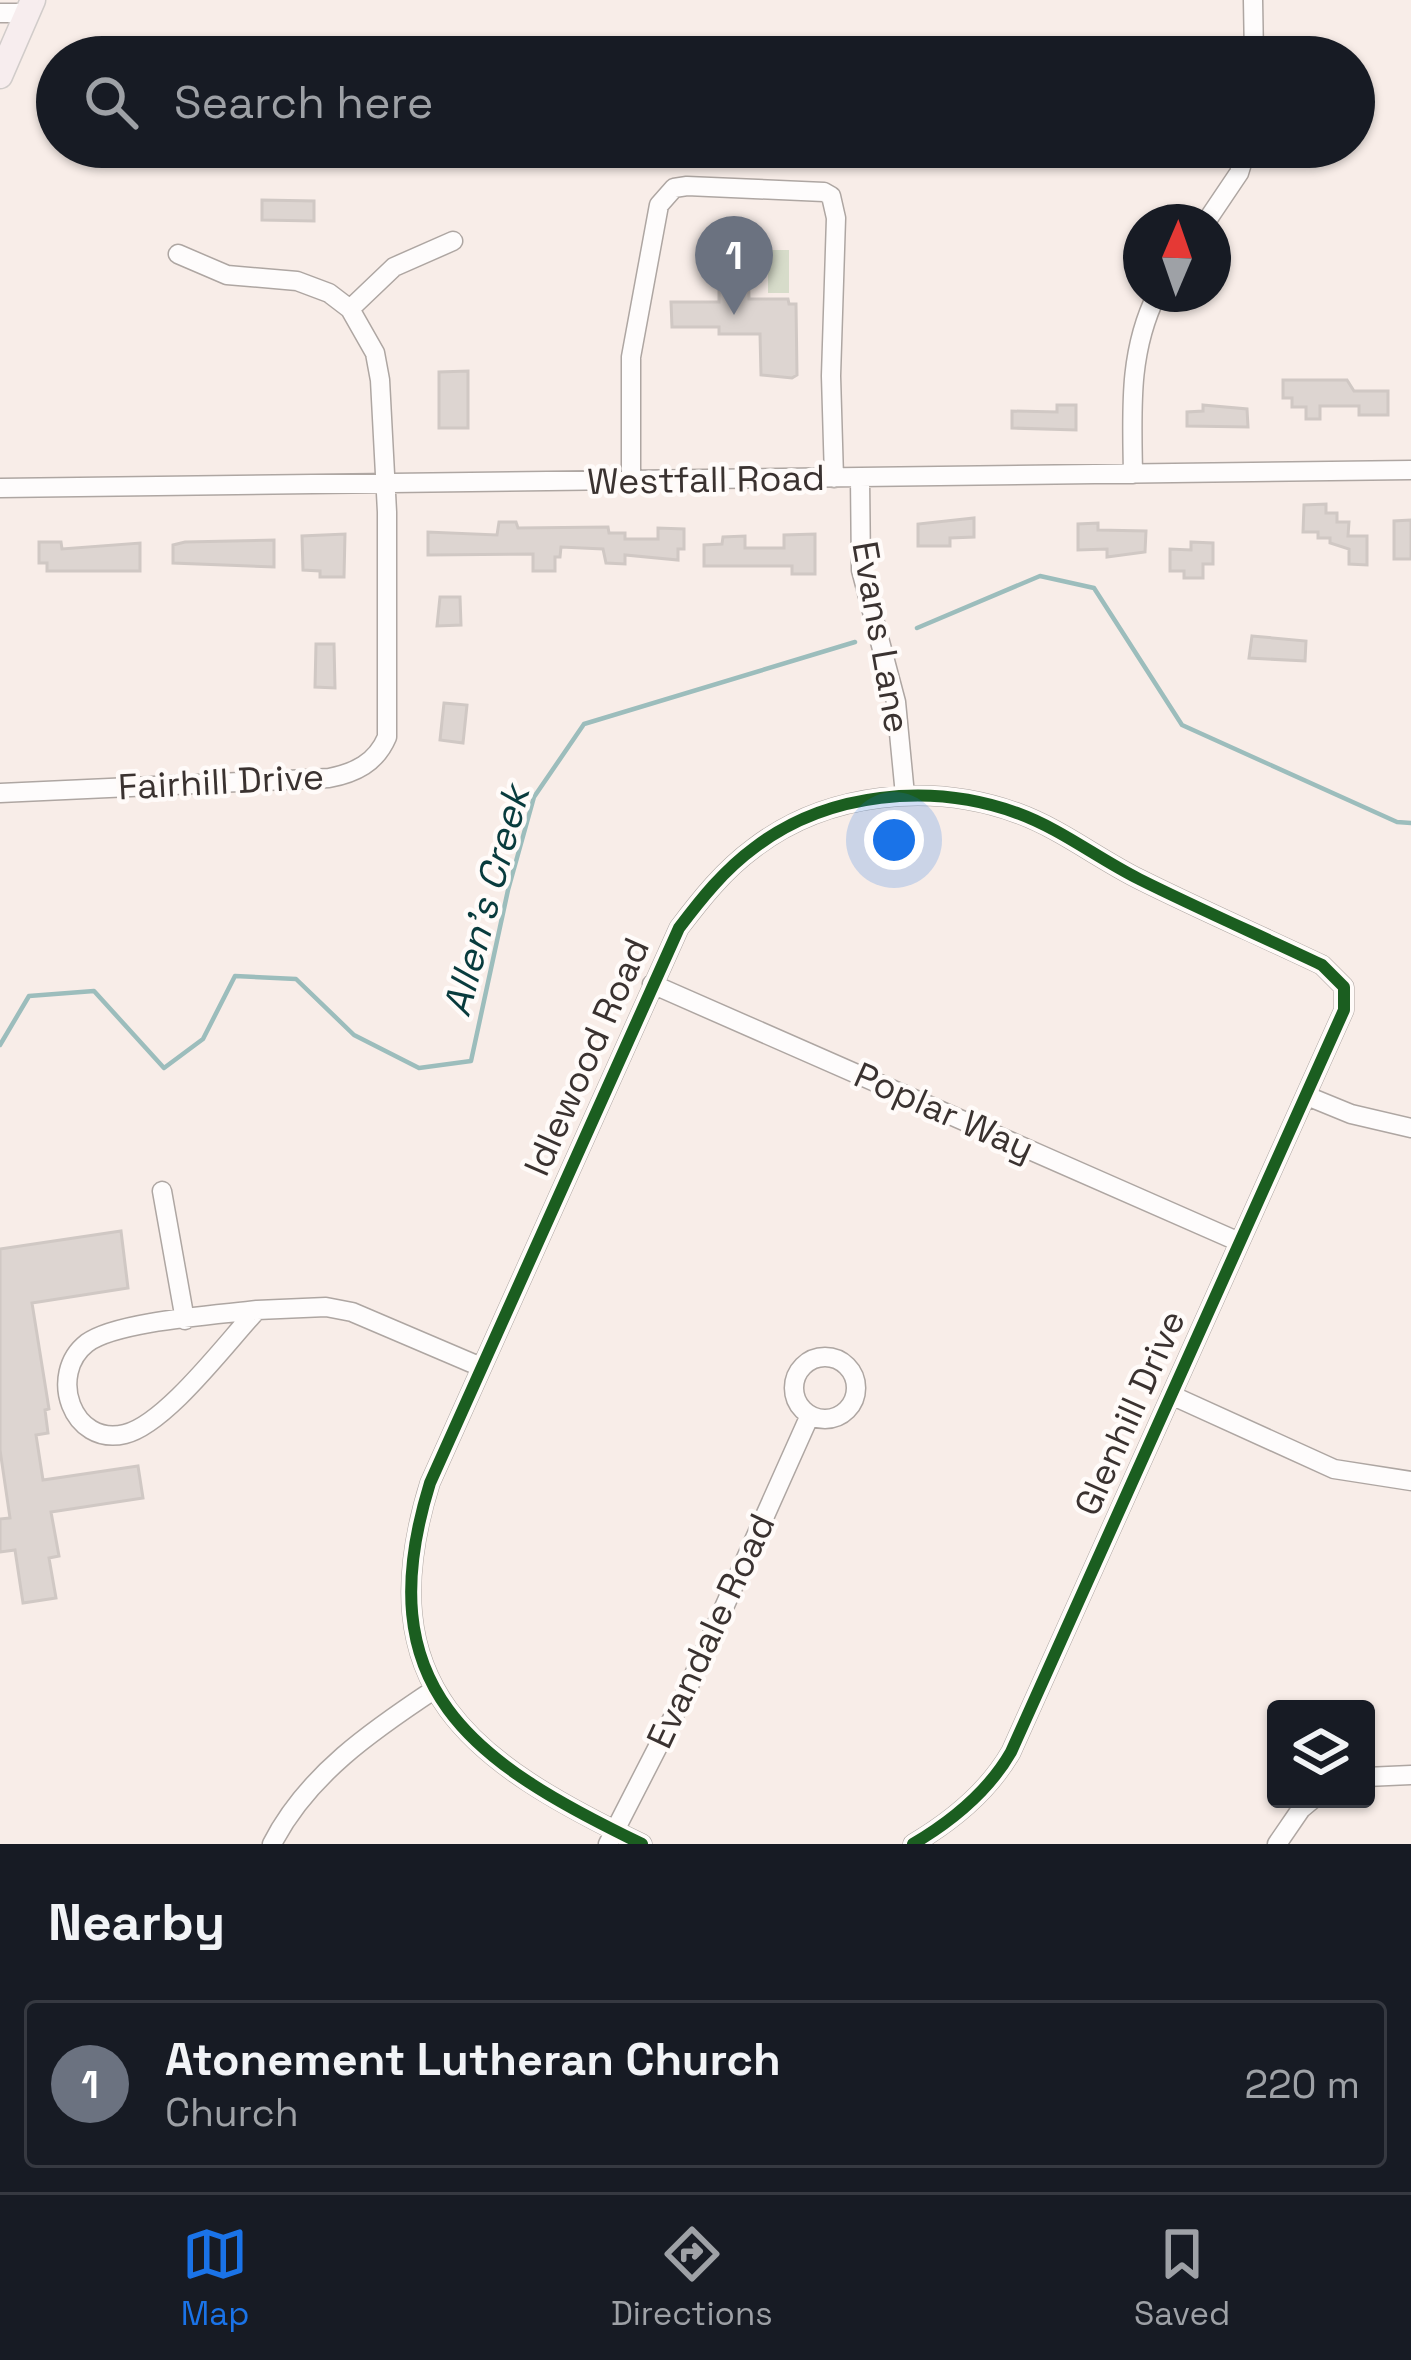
<!DOCTYPE html>
<html lang="en">
<head>
<meta charset="utf-8">
<style>
  :root { --surface:#171b24; --page:#20242c; --text:#f1f3f6; --muted:#9ea1a6; --line:#363941; --accent:#1a73e8 }
  body { margin:0; font-family:"Space Grotesk",sans-serif; background:var(--page); color:var(--text) }
  .controls { position:absolute; right:36px; bottom:36px; display:grid; overflow:hidden; border-radius:12px; box-shadow:0 3px 9px #0004 }
  .controls button { width:108px; height:108px; display:grid; place-items:center; padding:0; border:0; border-bottom:3px solid var(--line); background:var(--surface); color:var(--text); font:60px sans-serif }
  .compass { position:absolute; left:1123px; top:204px; width:108px; height:108px; border-radius:50%; background:var(--surface); box-shadow:0 3px 9px #0004; rotate:2deg }
  .you { position:absolute; left:894px; top:840px; width:42px; height:42px; margin:-30px; border:9px solid #fff; border-radius:50%; background:#1a73e8; box-shadow:0 0 0 18px #1a73e833 }
  .badge { display:grid; place-items:center; width:78px; height:78px; border-radius:50%; background:var(--accent); color:#fff; font-size:39px; font-weight:700 }
  .pin { position:absolute; translate:-50% -99px; filter:drop-shadow(0 3px 6px #0008) }
  .pin::after { content:''; position:absolute; top:63px; width:42px; height:36px; background:inherit; clip-path:polygon(0 0,100% 0,50% 100%) }
  .list { margin:0; padding:0; list-style:none }
  h2 { display:flex; justify-content:space-between; align-items:center; height:156px; margin:0; padding:0 48px; font-size:51px }
  h2 small { font-size:39px; font-weight:400; color:var(--muted) }
  .list li { display:grid; grid-template-columns:78px 1fr auto; gap:36px; align-items:center; box-sizing:border-box; height:168px; margin:0 24px 24px; padding:0 24px; border:3px solid var(--line); border-radius:12px }
  .list b { display:block; font-size:45px; white-space:nowrap }
  .list p { margin:0; font-size:39px; white-space:nowrap; color:var(--muted) }
  .list em { font-size:39px; font-style:normal; color:var(--muted) }
  .icon { flex:none; width:66px; height:66px; fill:none; stroke:currentColor; stroke-width:2; stroke-linecap:round; stroke-linejoin:round }
  .map { position:relative; flex:none; width:1411px; height:1844px; overflow:hidden }
  .search { position:absolute; background:var(--surface); box-shadow:0 3px 9px #0004; left:36px; right:36px; top:36px; height:132px; display:flex; align-items:center; gap:30px; box-sizing:border-box; padding:0 42px; border-radius:66px; color:var(--muted); font-size:45px }
  .sheet { height:348px; background:var(--surface) }
  nav { display:flex; justify-content:space-around; align-items:center; box-sizing:border-box; height:168px; border-top:3px solid var(--line); background:var(--surface); font-size:33px; color:var(--muted) }
  nav a { display:grid; justify-items:center; gap:6px }
  nav .on { color:var(--accent) }
  .map>svg:first-child { display:block }
  .green { fill:#d7dcca }
  .lines { fill:none; stroke-linecap:round; stroke-linejoin:round }
  .stream { stroke:#9cbdbc; stroke-width:4.5 }
  .building { fill:#ddd5d1; stroke:#d0c8c4; stroke-width:3 }
  .minor-casing { stroke:#aea6a2; stroke-width:21 }
  .major-casing { stroke:#d1ccca; stroke-width:27 }
  .minor { stroke:#fefcfc; stroke-width:18 }
  .major { stroke:#f7edee; stroke-width:24 }
  .cycleway-casing { stroke:#fffbf9; stroke-width:20 }
  .cycleway { stroke:#1b5e20; stroke-width:12 }
  .labels { text-anchor:middle; dominant-baseline:central; stroke-width:9; stroke-linejoin:round; paint-order:stroke }
  .street-label { font-size:36px; fill:#3a3230; stroke:#fffbf9 }
  .water-label { font-size:39px; font-style:italic; fill:#083b3d; stroke:#fffbf9 }
</style>
</head>
<body>
<div class="map">
<svg width="1411" height="1844" viewBox="0 0 1411 1844">
  <rect width="100%" height="100%" fill="#f8ede8"/>
  <path class="green" d="M768 250H789V293H768Z"/>
  <g class="lines">
    <path class="stream" d="M917 628 1040 576 1094 588 1182 725 1397 822 1411 823
      M0 1045 29 996 94 991 164 1068 203 1039 235 976 296 979 354 1035 419 1068 471 1061 508 890 534 797 584 724 855 642"/>
  </g>
  <path class="building" d="M262 200 314 201V221L262 220Z
    M748 247 749 299H788L789 304H796L797 375 792 378 761 375 760 334H719V327H672L671 302H719V248Z
    M468 371V428H439V372Z
    M1283 380H1347L1354 391H1388V415H1359V406H1320V419H1306V407H1292V398H1283Z
    M1057 405H1076V430L1012 428V411L1057 412Z
    M1203 405 1247 409 1248 427 1187 426V412L1203 411Z
    M1326 504V513H1337V522H1349L1348 536H1367V565L1349 564V549L1330 543V538H1318V532H1303L1304 505Z
    M974 518V537L950 538V546H918V524Z
    M1411 520V559H1394V521Z
    M499 522H516L518 528 608 527 609 533H625V539H658V528L684 529V549H678V560L625 555V564L606 563 603 549 561 547 560 557H555V571H533V554L428 555V532L497 535Z
    M1098 523V530L1146 531 1145 552 1107 557V549L1078 550V524Z
    M345 534 344 577H320V571L303 570 302 536Z
    M815 534V574H792V566H704V545L722 544 723 537 745 536V548H784V535Z
    M274 540V567L173 563V545L185 542Z
    M39 542H61L62 549 140 543V571H47V563H39Z
    M1191 542 1213 543V564H1203V578H1184V571H1170V549L1191 550Z
    M440 597H460L461 625 437 626Z
    M1252 636 1306 641 1305 661 1249 658Z
    M316 644H334L335 688 315 687Z
    M444 703 467 705 463 743 440 740Z
    M121 1231 128 1288 32 1303 49 1409 45 1410 48 1433 36 1435 43 1480 138 1466 143 1498 51 1512 59 1556 49 1558 56 1598 23 1603 15 1550 0 1552V1519L10 1518 0 1450V1249Z"/>
  <g class="lines">
    <g class="minor-casing">
      <path id="minor" d="M1253 0 1254 57
        M0 13H28
        M1206 222 1239 173 1247 147
        M350 309 394 267 453 241
        M1133 474C1132 411 1128 352 1157 294
        M860 478 861 570 896 702 905 795
        M631 481V357L659 205 674 188 687 186 824 192 831 196 836 218 831 376 834 478
        M0 488 1411 470
        M0 793 329 778C355 773 376 763 387 737V512L380 380 375 353 350 309 329 293 297 281 227 275 178 254
        M652 984 1237 1241
        M1307 1096 1351 1114 1411 1128
        M162 1191 185 1320
        M257 1310C227 1342 166 1424 125 1434 72 1447 47 1374 87 1343 117 1321 217 1315 257 1310Z
        M257 1310 326 1307 352 1312 481 1367
        M794 1388a31 31 0 1 1 62 0a31 31 0 1 1-62 0Z
        M1171 1395 1334 1469 1411 1481
        M1366 1777 1411 1775
        M272 1844C307 1775 373 1730 435 1689
        M608 1844 688 1688 810 1415
        M642 1844C472 1762 366 1688 430 1483L679 928C701 899 724 870 754 848 827 792 931 782 1017 813 1061 829 1097 858 1139 879 1199 909 1261 936 1322 965L1344 987V1010L1011 1752C988 1792 952 1821 913 1844
        M1277 1844 1301 1809 1313 1799"/>
    </g>
    <g class="major-casing">
      <path id="major" d="M0 76 33 0"/>
    </g>
    <use href="#minor" class="minor"/>
    <use href="#major" class="major"/>
    <g class="cycleway-casing">
      <path id="cycleway" d="M642 1844C472 1762 366 1688 430 1483L679 928C701 899 724 870 754 848 827 792 931 782 1017 813 1061 829 1097 858 1139 879 1199 909 1261 936 1322 965L1344 987V1010L1011 1752C988 1792 952 1821 913 1844"/>
    </g>
    <use href="#cycleway" class="cycleway"/>
  </g>
  <g class="labels">
    <g class="street-label">
      <text transform="translate(706 480) rotate(-1)">Westfall Road</text>
      <text transform="translate(881 637) rotate(80)">Evans Lane</text>
      <text transform="translate(221 782) rotate(-3)">Fairhill Drive</text>
      <text transform="translate(587 1057) rotate(-66)">Idlewood Road</text>
      <text transform="translate(944 1112) rotate(24)">Poplar Way</text>
      <text transform="translate(1130 1413) rotate(-66)">Glenhill Drive</text>
      <text transform="translate(711 1631) rotate(-65)">Evandale Road</text>
    </g>
    <g class="water-label">
      <text transform="translate(486 901) rotate(-75)">Allen's Creek</text>
    </g>
  </g>
</svg>
<div class="controls">
<button><svg class="icon" aria-label="layers" viewBox="0 0 24 24"><path d="M12 4l9 5-9 5-9-5zM3 14l9 5 9-5"/></svg></button>
</div>
<svg class="compass" viewBox="-18 -18 36 36"><path d="M0-13l5 13h-10z" fill="#e53935"/><path d="M0 13l5-13h-10z" fill="#9ea1a6"/></svg>
<div class="you"></div>
<div class="pin badge" style="left:734px;top:315px;background:#6b7280">1</div>
<div class="search"><svg class="icon" aria-label="search" viewBox="0 0 24 24"><circle cx="10" cy="10" r="6"/><path d="M15 15l6 6"/></svg>Search here</div>
</div>
<section class="sheet">
<h2>Nearby<small></small></h2>
<ul class="list">
<li><span class="badge" style="background:#6b7280">1</span><div><b>Atonement Lutheran Church</b><p>Church</p></div><em>220 m</em></li>
</ul>
</section>
<nav>
<a class="on"><svg class="icon" aria-label="map" viewBox="0 0 24 24"><path d="M3 6l6-2 6 2 6-2v14l-6 2-6-2-6 2zM9 4v14M15 6v14"/></svg>Map</a>
<a><svg class="icon" aria-label="directions" viewBox="0 0 24 24"><path d="M12 3l9 9-9 9-9-9zM9 14v-3h6M13 9l2 2-2 2"/></svg>Directions</a>
<a><svg class="icon" aria-label="saved" viewBox="0 0 24 24"><path d="M7 4h10v16l-5-4-5 4z"/></svg>Saved</a>
</nav>
</body>
</html>
